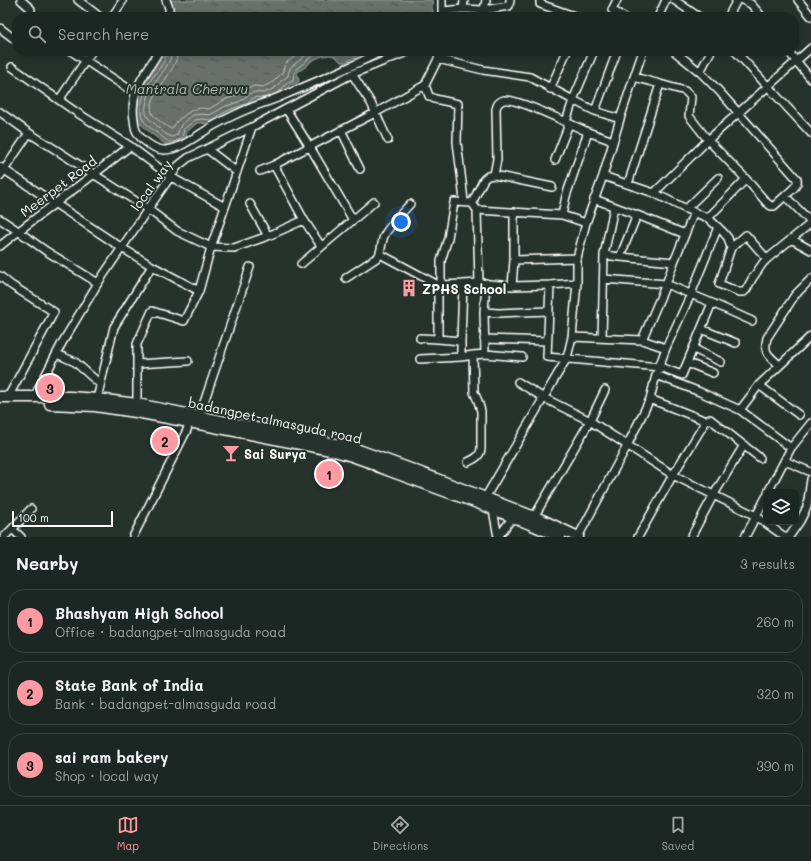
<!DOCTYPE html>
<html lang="en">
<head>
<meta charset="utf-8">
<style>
  :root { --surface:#1c2622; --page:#252e2a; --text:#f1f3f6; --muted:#a0a5a5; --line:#3a4340; --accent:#ff9aa2 }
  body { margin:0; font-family:Mali,sans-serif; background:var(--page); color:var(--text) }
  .controls { position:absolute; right:12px; bottom:12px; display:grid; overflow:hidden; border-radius:8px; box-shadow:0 2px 6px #0003 }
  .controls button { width:36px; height:36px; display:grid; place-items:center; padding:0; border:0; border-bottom:1px solid var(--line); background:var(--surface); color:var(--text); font:20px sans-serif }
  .scale { position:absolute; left:12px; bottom:10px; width:101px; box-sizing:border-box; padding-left:4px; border:2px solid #fff; border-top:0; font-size:11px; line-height:14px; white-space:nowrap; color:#fff; -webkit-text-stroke:3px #26332d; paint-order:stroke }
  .you { position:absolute; left:401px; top:222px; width:14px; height:14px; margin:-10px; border:3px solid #fff; border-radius:50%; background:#1a73e8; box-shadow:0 0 0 6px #1a73e833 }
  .badge { display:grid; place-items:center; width:26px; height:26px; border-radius:50%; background:var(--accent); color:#111; font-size:13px; font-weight:700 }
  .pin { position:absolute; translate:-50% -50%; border:2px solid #fff; box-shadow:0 1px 4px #0006 }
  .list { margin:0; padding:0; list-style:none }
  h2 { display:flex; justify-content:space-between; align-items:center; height:52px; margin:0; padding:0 16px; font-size:17px }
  h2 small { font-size:13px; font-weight:400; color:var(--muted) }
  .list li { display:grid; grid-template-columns:26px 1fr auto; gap:12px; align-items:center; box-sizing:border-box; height:64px; margin:0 8px 8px; padding:0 8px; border:1px solid var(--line); border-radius:16px }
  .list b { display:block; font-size:15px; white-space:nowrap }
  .list p { margin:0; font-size:13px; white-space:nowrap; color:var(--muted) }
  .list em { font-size:13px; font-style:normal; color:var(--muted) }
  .icon { flex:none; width:22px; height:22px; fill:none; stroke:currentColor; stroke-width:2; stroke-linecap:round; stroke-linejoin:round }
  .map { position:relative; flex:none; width:811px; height:537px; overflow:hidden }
  .search { position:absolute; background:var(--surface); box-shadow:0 2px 6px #0003; left:12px; right:12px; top:12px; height:44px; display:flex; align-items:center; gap:10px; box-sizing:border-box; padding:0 14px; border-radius:16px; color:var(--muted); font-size:15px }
  .sheet { height:268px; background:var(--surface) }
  nav { display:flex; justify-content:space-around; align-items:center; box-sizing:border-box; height:56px; border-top:1px solid var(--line); background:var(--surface); font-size:11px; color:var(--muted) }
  nav a { display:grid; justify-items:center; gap:2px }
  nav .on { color:var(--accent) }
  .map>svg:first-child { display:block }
  .water { fill:url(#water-ripples); stroke:#a4a9a7 }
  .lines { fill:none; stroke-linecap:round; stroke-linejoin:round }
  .shore { stroke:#c2c6c4; stroke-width:1 }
  .street-casing { stroke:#fff; stroke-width:10 }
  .secondary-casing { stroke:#fff; stroke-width:13 }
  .street { stroke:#26332d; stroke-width:7 }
  .secondary { stroke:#26332d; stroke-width:10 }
  .labels { text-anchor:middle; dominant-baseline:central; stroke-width:4; stroke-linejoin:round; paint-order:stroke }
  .street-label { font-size:13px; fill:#fff; stroke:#26332d }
  .poi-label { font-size:13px; font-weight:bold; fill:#fff; stroke:#26332d; text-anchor:start }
  .water-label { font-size:14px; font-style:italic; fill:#b3b8b6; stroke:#26332d }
</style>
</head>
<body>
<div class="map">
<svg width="811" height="537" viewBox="0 0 811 537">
  <defs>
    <pattern id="water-ripples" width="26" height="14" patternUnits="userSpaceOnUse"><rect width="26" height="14" fill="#67706c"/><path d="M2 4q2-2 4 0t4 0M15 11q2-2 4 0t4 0" fill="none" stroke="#575a59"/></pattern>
  </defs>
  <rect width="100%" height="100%" fill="#26332d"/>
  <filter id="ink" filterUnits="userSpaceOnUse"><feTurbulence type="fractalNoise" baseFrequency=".025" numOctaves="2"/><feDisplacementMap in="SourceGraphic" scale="8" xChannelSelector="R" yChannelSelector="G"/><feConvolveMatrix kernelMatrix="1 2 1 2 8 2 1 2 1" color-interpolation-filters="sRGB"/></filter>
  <g filter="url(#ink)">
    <path class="water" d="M168 0H432L433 13V15L429 17H171Z
      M164 51H367L346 62H341L336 57 331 55 322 56 311 61 307 66 299 71 297 73 299 81 297 83 290 85 285 92 261 102 257 101 253 102 247 108 210 125 202 123H197L188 131 186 134 187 139C173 147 171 150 157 138 152 134 145 129 141 124 132 113 139 91 146 80 150 75 154 70 157 65 160 61 162 56 164 51Z"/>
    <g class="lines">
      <path class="shore" d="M167 51C166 64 155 72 149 83 144 92 137 111 144 121 148 127 155 131 160 135 170 144 171 144 182 138L184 129 195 120 201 119 211 120 229 110 244 105 252 99 256 97 261 98 268 97
        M172 51C171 65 160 74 153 86 149 93 142 110 148 118 150 120 153 122 155 124 160 129 165 135 172 137L177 135 181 125 193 115 201 114 210 115 226 106 241 101 249 94 256 92 263 93 269 91 276 87 281 81 288 76C289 66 293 66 300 60 304 57 306 54 311 51
        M178 51C178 71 146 96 152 113 154 118 166 126 171 129H172L178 120 192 110 201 108 209 109 224 100 238 95 247 88 255 86 263 87 273 82 282 73 284 67 287 62 297 55 300 51
        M272 95 279 92 288 82 293 80 294 73 296 69 304 63 308 59 312 56 324 51"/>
      <g class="street-casing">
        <path id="street" d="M21 0 31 9 30 17
          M78 0 100 17
          M166 0 169 8V17
          M442 0V17
          M540 0V4L577 17
          M617 0 612 10 624 17
          M674 0 699 17
          M742 0 751 4 762 17
          M798 0 811 16
          M463 9 464 0
          M484 10 486 0
          M443 11 463 9 484 10 509 6 510 0
          M112 17 122 2
          M658 17 666 0
          M728 17 737 0
          M0 28 17 41
          M71 51 132 91
          M159 51C145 75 129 90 134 120 135 129 136 133 142 139 148 144 156 150 164 150 180 150 199 134 213 126 224 120 236 114 248 109 259 104 271 101 282 96 316 82 350 68 382 51
          M594 51 573 100 566 122 588 132 613 141
          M674 51 700 72 719 91 797 179C799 186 790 191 785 196
          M735 51 811 133
          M788 51 811 79
          M438 59 483 70 530 77 573 100 595 111 620 119
          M12 67 76 112 130 146 171 177 225 207
          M700 72 711 51
          M352 74 371 103 388 140
          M660 84 685 91 691 97 689 116 708 140 746 179 767 203 771 206H774L785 196 811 222
          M425 85 429 96 435 99 458 104 457 142 462 182 464 202
          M550 89 567 51
          M59 100 92 51
          M286 109 310 147 353 220 301 264
          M595 111 617 51
          M0 112 29 133 53 148 148 209 177 231 211 247 234 248 268 236 304 220
          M341 130 360 169
          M207 149 237 172
          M555 160 569 124
          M0 167 122 248 152 266 199 291
          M260 171 274 165
          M0 176 29 133
          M603 176 654 193 686 209 708 218 723 232 728 238 731 248
          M628 184 660 84 634 77
          M552 187 494 175 497 159 496 109C497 104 500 101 504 100 515 98 555 117 566 122
          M654 193 708 140 811 48
          M594 199 637 215 685 234
          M472 203 484 179 488 176 494 175
          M250 204 268 236
          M686 209 718 178
          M477 210 479 283
          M562 215 566 196 588 132
          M637 215 620 257 674 262 694 212
          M708 218 746 179
          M0 219 18 231 46 251 98 283
          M353 220 374 202
          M791 239 811 250
          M0 246C43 211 88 180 130 146
          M321 246 304 220 274 165 375 113 425 85 438 59 439 51
          M380 254 438 285
          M604 255 620 257
          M767 259 746 235 731 248 719 284 739 292H744L746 290 752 279 763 263 767 259 811 223
          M514 260 577 258
          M0 276 11 285 54 312 8 397
          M346 278 378 257C382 251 381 243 384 236 389 226 402 213 410 204
          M604 279 666 284 712 303 752 321
          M463 284 479 283 512 286 550 285 577 283
          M441 285 463 284 461 341
          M550 285 547 357 660 367 682 375 712 303
          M512 286 514 260V212
          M484 312 499 313 549 311
          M701 329 736 343
          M572 337 642 340 666 348
          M420 338 438 339
          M602 338 604 255 614 207
          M484 339 547 341
          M642 340 666 284 674 262
          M694 349 721 362
          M57 354 75 362 100 384
          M485 354 522 357
          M473 355 485 354 484 312 486 283
          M420 359 461 357
          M137 364 188 361
          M687 364 693 365 713 373
          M779 365C769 355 763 354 767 338L795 295 811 279
          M656 375 700 392 740 410 791 448
          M518 382 544 398 590 421 673 475 756 516 785 537
          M759 385 799 415
          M34 397 62 343 98 283 148 209 178 166 188 158 252 127 352 74 409 51
          M97 399 114 327 152 266
          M650 399 706 421 710 419 760 458
          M137 404V344L152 311 184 321 199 291 211 247 225 207 252 127
          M740 410 759 385 811 336
          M199 417 250 267
          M785 461 811 472
          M468 462C474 459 480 457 481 449V411L478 401 474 392 473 355 461 357V341L438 339V285H441V261L448 238 454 202 472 203 477 210 562 215 586 223
          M768 492 791 448 811 423
          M485 498 567 358 572 337 577 283V258L586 223 603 176 620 119 634 77 643 51
          M495 506 493 510 498 537
          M534 517 590 421 605 390
          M12 529 31 509
          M4 537 12 529 21 537
          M133 537 187 430 189 422
          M498 537 513 517 515 514
          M578 537 627 446 650 399 656 375 666 348 691 294 718 227
          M638 537 673 475 706 421
          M691 537 713 496 744 445
          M745 537 766 497
          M789 537 800 521 807 507 811 479"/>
      </g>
      <g class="secondary-casing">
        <path id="secondary" d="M0 397H70L97 399 137 404 316 440 353 448 408 468 496 502 542 520 578 537
          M50 404 95 406 136 412 189 422 331 450 352 456 372 463 379 467 483 505 530 524 560 537"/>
      </g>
      <use href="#street" class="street"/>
      <use href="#secondary" class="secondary"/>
    </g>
  </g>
  <defs>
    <g id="building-bare" transform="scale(1.38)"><path d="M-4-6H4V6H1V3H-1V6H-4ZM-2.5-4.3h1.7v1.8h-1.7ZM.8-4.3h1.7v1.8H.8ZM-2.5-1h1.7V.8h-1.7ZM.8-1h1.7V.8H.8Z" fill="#ff9aa2" stroke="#26332d" stroke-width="2.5" paint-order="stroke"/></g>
    <g id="bar-bare" transform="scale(1.38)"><path d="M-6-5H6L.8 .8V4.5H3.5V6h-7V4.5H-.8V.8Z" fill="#ff9aa2" stroke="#26332d" stroke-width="2.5" paint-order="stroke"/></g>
  </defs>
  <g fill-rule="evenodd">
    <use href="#building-bare" x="409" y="288"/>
    <use href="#bar-bare" x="231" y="453"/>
  </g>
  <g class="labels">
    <g class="street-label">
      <text transform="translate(151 185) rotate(-54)">local way</text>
      <text transform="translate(58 186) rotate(-37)">Meerpet Road</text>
      <text transform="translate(275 420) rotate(12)">badangpet-almasguda road</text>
    </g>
    <g class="poi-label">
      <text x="422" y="288">ZPHS School</text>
      <text x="244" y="453">Sai Surya</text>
    </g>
    <g class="water-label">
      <text x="187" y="88">Mantrala Cheruvu</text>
    </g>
  </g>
</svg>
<div class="controls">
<button><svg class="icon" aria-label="layers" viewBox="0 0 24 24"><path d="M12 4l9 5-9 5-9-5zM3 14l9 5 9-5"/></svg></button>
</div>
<div class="scale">100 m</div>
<div class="you"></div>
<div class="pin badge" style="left:329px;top:474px">1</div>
<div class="pin badge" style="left:165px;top:441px">2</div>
<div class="pin badge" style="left:50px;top:388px">3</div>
<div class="search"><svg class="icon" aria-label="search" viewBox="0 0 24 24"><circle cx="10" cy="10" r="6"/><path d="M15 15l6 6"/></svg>Search here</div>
</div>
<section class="sheet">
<h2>Nearby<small>3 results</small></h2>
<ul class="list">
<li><span class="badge">1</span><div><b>Bhashyam High School</b><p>Office · badangpet-almasguda road</p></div><em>260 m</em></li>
<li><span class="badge">2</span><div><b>State Bank of India</b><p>Bank · badangpet-almasguda road</p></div><em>320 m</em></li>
<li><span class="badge">3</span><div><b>sai ram bakery</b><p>Shop · local way</p></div><em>390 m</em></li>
</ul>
</section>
<nav>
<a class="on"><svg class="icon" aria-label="map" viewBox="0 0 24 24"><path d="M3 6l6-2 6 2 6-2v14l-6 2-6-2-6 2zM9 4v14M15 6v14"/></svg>Map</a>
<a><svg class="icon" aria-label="directions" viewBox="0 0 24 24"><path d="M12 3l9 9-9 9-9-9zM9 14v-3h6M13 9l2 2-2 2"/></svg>Directions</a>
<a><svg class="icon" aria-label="saved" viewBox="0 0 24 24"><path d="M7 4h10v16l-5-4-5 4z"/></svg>Saved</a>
</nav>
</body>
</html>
